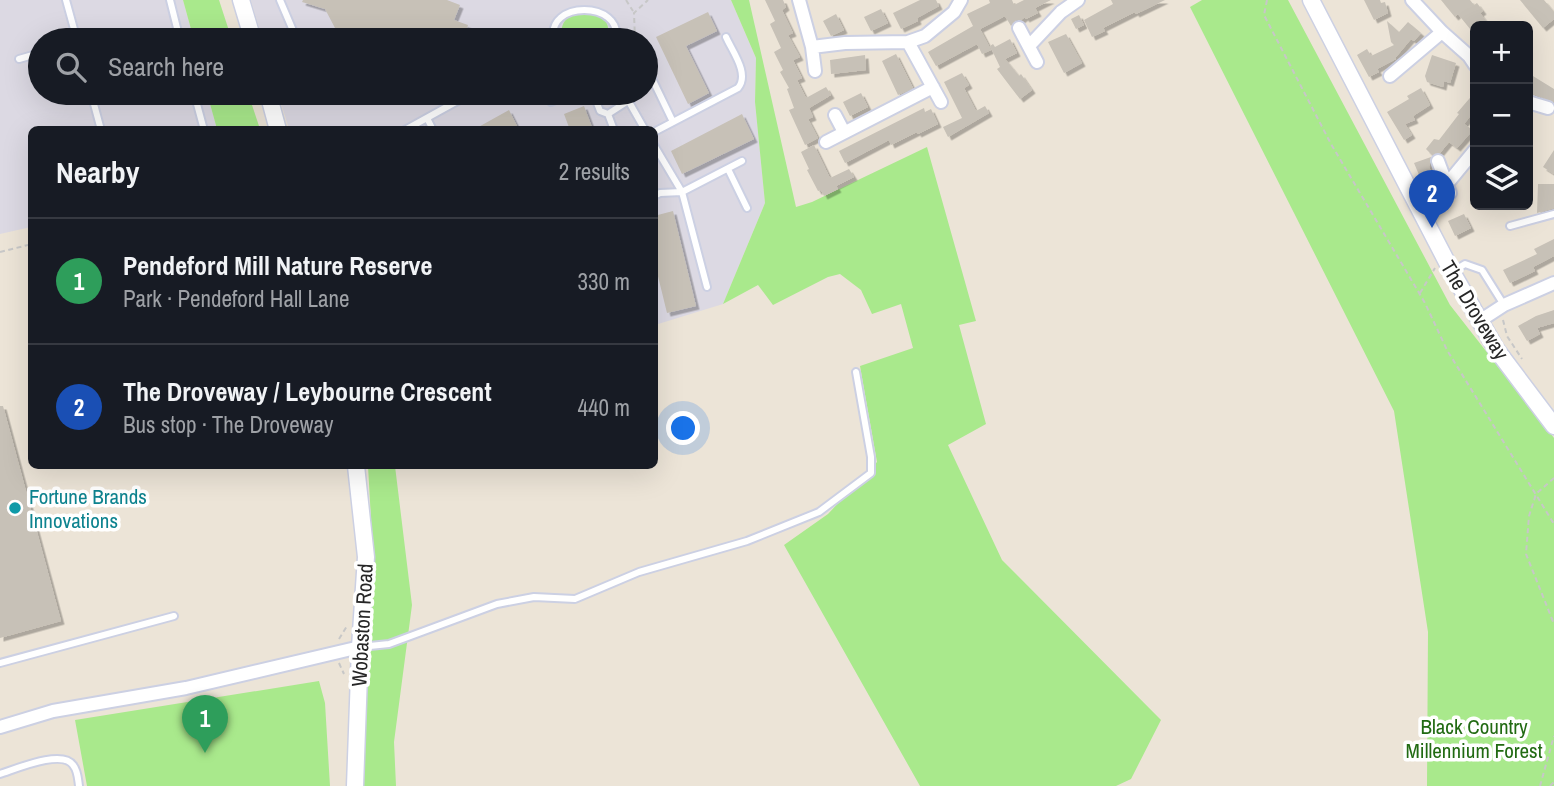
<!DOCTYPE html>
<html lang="en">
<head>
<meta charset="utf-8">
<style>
  :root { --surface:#171b24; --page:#242831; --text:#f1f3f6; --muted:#9ea1a6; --line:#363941; --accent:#3150ff }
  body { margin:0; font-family:"Archivo Narrow",sans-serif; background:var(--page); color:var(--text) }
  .controls { position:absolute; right:21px; top:21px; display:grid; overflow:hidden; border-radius:10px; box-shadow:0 7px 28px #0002 }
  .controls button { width:63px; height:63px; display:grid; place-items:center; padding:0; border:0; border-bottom:2px solid var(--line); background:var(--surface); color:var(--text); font:35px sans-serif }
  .you { position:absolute; left:684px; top:429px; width:24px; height:24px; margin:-18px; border:5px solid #fff; border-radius:50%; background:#1a73e8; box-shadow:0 0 0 10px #1a73e833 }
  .badge { display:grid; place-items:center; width:46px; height:46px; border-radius:50%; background:var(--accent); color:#fff; font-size:23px; font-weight:700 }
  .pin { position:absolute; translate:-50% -58px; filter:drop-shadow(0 2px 4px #0008) }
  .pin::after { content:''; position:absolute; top:37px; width:24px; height:21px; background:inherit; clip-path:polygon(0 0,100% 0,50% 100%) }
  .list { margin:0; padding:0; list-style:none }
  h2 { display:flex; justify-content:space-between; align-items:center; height:91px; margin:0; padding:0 28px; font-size:30px }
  h2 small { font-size:23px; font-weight:400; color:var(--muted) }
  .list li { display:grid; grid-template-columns:46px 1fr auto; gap:21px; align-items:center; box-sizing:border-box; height:126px; padding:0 28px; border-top:2px solid var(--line) }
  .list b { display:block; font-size:26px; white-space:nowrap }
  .list p { margin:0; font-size:23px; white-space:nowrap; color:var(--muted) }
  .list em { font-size:23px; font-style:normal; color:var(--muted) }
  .icon { flex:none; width:38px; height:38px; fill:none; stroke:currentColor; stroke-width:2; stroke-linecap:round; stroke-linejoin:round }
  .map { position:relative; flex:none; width:1554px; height:786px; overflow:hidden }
  .search { position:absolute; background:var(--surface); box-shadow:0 7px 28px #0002; left:28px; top:28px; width:630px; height:77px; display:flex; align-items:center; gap:18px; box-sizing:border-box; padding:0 24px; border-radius:38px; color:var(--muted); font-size:26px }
  .panel { position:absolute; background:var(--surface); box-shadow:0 7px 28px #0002; left:28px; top:126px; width:630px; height:343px; border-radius:10px }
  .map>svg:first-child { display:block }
  .industrial { fill:#dcd9e3 }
  .green { fill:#a9e98c }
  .building { fill:#c7c1b7; filter:url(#shadow) }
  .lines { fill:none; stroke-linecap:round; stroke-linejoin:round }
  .service-casing { stroke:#ccd0e3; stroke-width:10 }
  .minor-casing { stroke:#ccd0e3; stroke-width:16 }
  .tertiary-casing { stroke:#ccd0e3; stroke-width:19 }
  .path { stroke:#c7c7c7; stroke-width:2; stroke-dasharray:5 3.5; stroke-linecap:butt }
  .service { stroke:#fff; stroke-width:6 }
  .minor { stroke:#fff; stroke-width:12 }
  .tertiary { stroke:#fff; stroke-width:16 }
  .culture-dot { fill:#0f9aa8; stroke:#fff; stroke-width:2.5 }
  .labels { text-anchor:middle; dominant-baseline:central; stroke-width:7; stroke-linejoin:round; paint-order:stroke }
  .street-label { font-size:21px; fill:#272727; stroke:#fff }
  .culture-label { font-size:21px; fill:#0d838f; stroke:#fff; text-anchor:start }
  .park-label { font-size:21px; fill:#216a12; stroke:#fff }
</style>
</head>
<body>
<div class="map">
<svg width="1554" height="786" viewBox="0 0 1554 786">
  <defs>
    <filter id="shadow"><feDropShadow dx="3.5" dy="3.5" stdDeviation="0" flood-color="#0004"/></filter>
  </defs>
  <rect width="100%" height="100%" fill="#ece4d7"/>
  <path class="industrial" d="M0 0H183L194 40H40V93H207L217 129 32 130 31 227 0 234Z
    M251 0H731L756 58 755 102 765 203 723 304 655 325 654 130 289 129 278 93H646V40H263Z"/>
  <path class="green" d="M183 0H219L232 40H194Z
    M731 0H749L796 207 812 202 927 147 976 321 959 325 986 424 948 445 1002 560 1161 720 1131 779 1116 786H920L784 545 828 514 877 462 860 366 913 348 901 304 872 314 861 290 840 274 828 277 773 305 758 285 723 304 765 203 755 102 756 58Z
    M1202 0H1288L1450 305 1554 438V786H1427L1428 632 1394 411 1190 7Z
    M577 11C597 14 612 15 608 40H562C559 26 565 17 577 11Z
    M207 93H248L260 129H217Z
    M368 466H395L412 605 394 742 396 786H362L373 555Z
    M319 681 325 703 330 786H87L75 720Z"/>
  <path class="building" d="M303 0H447L460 5 454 20 468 25 463 40H331L335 28 325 9 302 2Z
    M765 0H783L786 7 782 10 793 33 788 35 800 57 793 60 802 78 797 80 806 98 826 87 831 95 809 108 813 117 808 119 818 138 805 145 789 110 794 108 787 89 789 88 780 72 783 70 774 52 781 48 770 24 775 21Z
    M920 0H936L939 6 917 18 918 21 901 29 893 13Z
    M989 0H1012L1014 5 1024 0H1051L1035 8 1038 13 1026 19 1025 17 1021 20H1016L1011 26 1005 16 980 29 991 50 982 54 977 44 936 66 928 52 973 26 967 14 990 3Z
    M1111 0H1165L1136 14 1135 12 1103 28 1105 31 1092 37 1084 20 1113 4Z
    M1364 0H1380L1381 3 1385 2 1388 13 1374 20Z
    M1441 0H1470L1474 5 1477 3 1483 11 1480 13 1490 26H1475V35L1458 14 1455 17Z
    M1520 0H1544L1554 12V19L1543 28Z
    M881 9 888 23 871 31 864 17Z
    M708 12 717 31 686 46 709 93 688 104 656 37Z
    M836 14 844 30 831 36 823 21Z
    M1079 15 1084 25 1076 29 1071 19Z
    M1387 21 1399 32 1408 22 1421 33 1414 41 1411 39 1396 57V59L1377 69 1379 72 1369 77 1357 55 1367 49 1371 56 1394 45 1391 42Z
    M1066 34 1082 63 1064 73 1048 42Z
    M1010 39 1017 53 1005 59 1019 76 1021 74 1032 90 1020 99 997 69 1000 67 990 46 993 44 995 47Z
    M896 54 913 88 898 95 882 61Z
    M865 55 866 70 831 74 830 60Z
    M1432 55 1456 63 1450 83 1444 81 1443 87 1427 82 1425 76Z
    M962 73 969 85 964 88 976 111 985 106 989 113 948 137 943 127 962 118 944 82Z
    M1528 73 1554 89V102L1536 95 1528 90Z
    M1421 88 1430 105 1413 116 1415 120 1405 124 1412 135 1404 140 1387 112 1409 99 1407 96Z
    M1475 92V110L1464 124 1473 130 1457 148 1449 142 1440 153 1432 155 1426 149 1434 139 1439 140 1459 114 1457 113Z
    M861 93 868 107 850 116 843 102Z
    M584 106 593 130H570L564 114Z
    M924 108 925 112 931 109 938 124 918 134 917 132 891 145 889 140 845 163 839 151Z
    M509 110 519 130H473Z
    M742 114 754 139 682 174 671 151Z
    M814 145 830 178 849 169 854 177 836 186 838 189 824 196 821 190 818 191 807 170 809 169 801 152Z
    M1554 150V174L1543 167Z
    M1431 157 1429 167 1436 184 1425 189 1414 163Z
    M1538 184H1554V208L1537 213Z
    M673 211 696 306 667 313 654 260V216Z
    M1464 214 1471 228 1455 236 1448 221Z
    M1554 239V256L1533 267 1535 271 1510 283 1503 270 1537 254 1534 249Z
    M1554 310V323L1537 328 1540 334 1527 341 1518 326 1536 316Z
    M0 406H3L61 621 0 638Z"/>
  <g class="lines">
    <g class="service-casing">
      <path id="service" d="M66 0 77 40
        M170 0 180 40
        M280 0 297 40
        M554 40C545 0 623 0 616 40
        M19 59 40 53
        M646 66 673 122
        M91 93 101 130
        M194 93 204 130
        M593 93 600 111 608 114
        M624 93 645 130
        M551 102 572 93
        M427 118 433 130
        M405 130 472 93
        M614 130 608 114 628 101
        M654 132 738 88C750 74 732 51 726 37
        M654 145 682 192 742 161
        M728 169 747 208
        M654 196 660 193 682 192 707 287
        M1510 226 1554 214
        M1452 272 1465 264 1482 270 1504 305
        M360 647 389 644 497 604 534 597 575 599 639 572 747 541 819 512 871 473V457L856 372
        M0 663 174 616
        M0 774C16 769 62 749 73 765 78 771 78 779 79 786"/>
    </g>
    <g class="minor-casing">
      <path id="minor" d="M799 0 812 47 815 71
        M1412 0 1442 32 1469 56 1475 65
        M1019 28 1037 62
        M908 42 941 102
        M1029 46 1061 12 1078 0
        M812 47 845 43 908 42 925 36 954 12 961 0
        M1390 76 1442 32
        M1528 102 1548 108
        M835 115 844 132
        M826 142 933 87
        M1438 161 1450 193
        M1447 184 1475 150
        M1481 320 1504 305 1554 283
        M0 727 53 711 186 688 360 647"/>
    </g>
    <g class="tertiary-casing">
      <path id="tertiary" d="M241 0 253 40
        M1311 0 1452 272 1496 349 1554 426
        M268 93 278 130
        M355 786 360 647 366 557 356 466"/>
    </g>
    <path class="path" d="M626 0 633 11
      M1267 0 1264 15 1331 144 1425 303 1447 350 1554 524
      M635 40 634 13 648 0
      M0 252 32 244
      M1420 293 1435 268
      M1503 320 1507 336 1522 359
      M1554 478 1536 494 1529 516 1526 554 1554 624
      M339 639 347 626
      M339 663 344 674
      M1540 786 1554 736
      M1550 786 1554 782"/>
    <use href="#service" class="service"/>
    <use href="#minor" class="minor"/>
    <use href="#tertiary" class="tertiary"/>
  </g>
  <circle class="culture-dot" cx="15" cy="508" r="7"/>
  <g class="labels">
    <g class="street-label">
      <text transform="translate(1475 310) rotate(59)">The Droveway</text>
      <text transform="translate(362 625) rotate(-87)">Wobaston Road</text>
    </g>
    <g class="culture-label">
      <text x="29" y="496">Fortune Brands<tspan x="29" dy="24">Innovations</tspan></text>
    </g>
    <g class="park-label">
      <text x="1474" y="726">Black Country<tspan x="1474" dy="24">Millennium Forest</tspan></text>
    </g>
  </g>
</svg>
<div class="controls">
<button>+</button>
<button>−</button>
<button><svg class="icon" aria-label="layers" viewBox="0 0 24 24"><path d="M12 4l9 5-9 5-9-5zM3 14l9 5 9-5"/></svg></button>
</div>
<div class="you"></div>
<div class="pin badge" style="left:205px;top:753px;background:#2e9e5b">1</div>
<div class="pin badge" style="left:1432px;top:228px;background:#1a4fb4">2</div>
<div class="search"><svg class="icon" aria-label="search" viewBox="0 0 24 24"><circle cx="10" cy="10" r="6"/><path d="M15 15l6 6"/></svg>Search here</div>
<section class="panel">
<h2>Nearby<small>2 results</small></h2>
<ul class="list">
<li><span class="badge" style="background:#2e9e5b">1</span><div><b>Pendeford Mill Nature Reserve</b><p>Park · Pendeford Hall Lane</p></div><em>330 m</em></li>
<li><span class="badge" style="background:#1a4fb4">2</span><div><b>The Droveway / Leybourne Crescent</b><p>Bus stop · The Droveway</p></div><em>440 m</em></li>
</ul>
</section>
</div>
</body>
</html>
